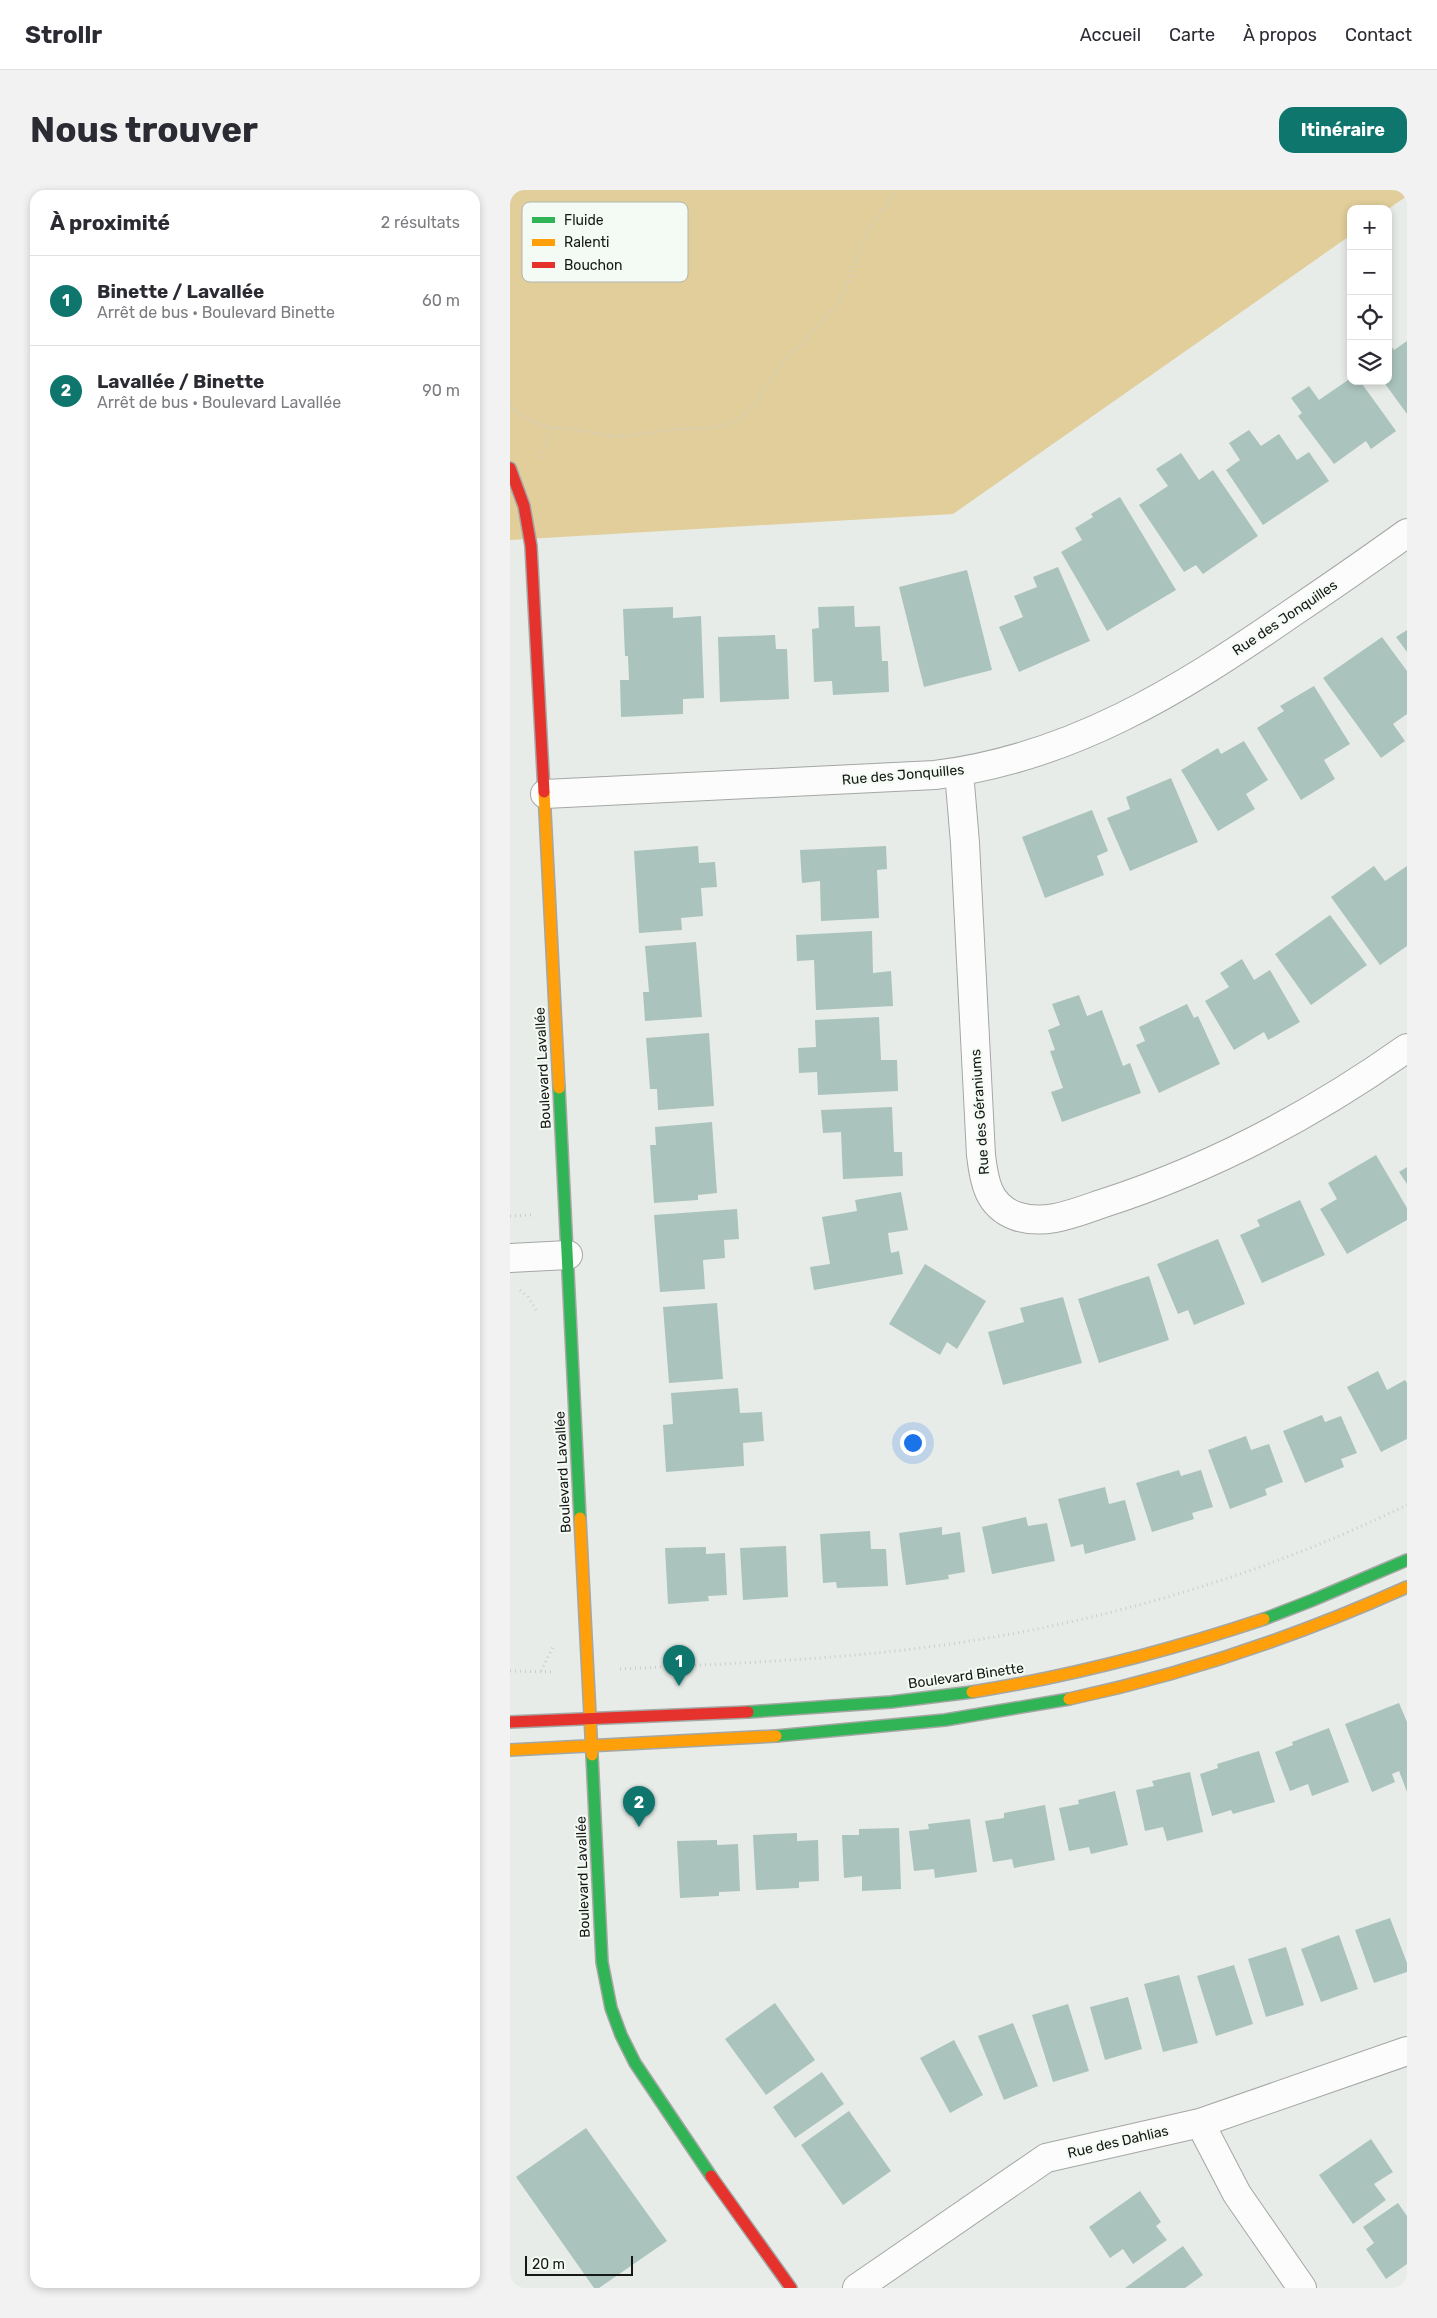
<!DOCTYPE html>
<html lang="fr">
<head>
<meta charset="utf-8">
<style>
  :root { --surface:#fff; --page:#f2f2f3; --text:#2b2b33; --muted:#7c7c81; --line:#e1e1e2; --accent:#0f766e }
  body { margin:0; font-family:Rubik,sans-serif; background:var(--page); color:var(--text) }
  .controls { position:absolute; right:15px; top:15px; display:grid; overflow:hidden; border-radius:10px; box-shadow:0 2px 8px #0003 }
  .controls button { width:45px; height:45px; display:grid; place-items:center; padding:0; border:0; border-bottom:1px solid var(--line); background:var(--surface); color:var(--text); font:25px sans-serif }
  .scale { position:absolute; left:15px; bottom:12px; width:108px; box-sizing:border-box; padding-left:5px; border:2px solid #161816; border-top:0; font-size:14px; line-height:18px; white-space:nowrap; color:#161816; -webkit-text-stroke:4px #f4faf4; paint-order:stroke }
  .you { position:absolute; left:402px; top:1252px; width:18px; height:18px; margin:-12px; border:4px solid #fff; border-radius:50%; background:#1a73e8; box-shadow:0 0 0 8px #1a73e833 }
  .badge { display:grid; place-items:center; width:32px; height:32px; border-radius:50%; background:var(--accent); color:#fff; font-size:16px; font-weight:700 }
  .pin { position:absolute; translate:-50% -41px; filter:drop-shadow(0 1px 2px #0008) }
  .pin::after { content:''; position:absolute; top:26px; width:18px; height:15px; background:inherit; clip-path:polygon(0 0,100% 0,50% 100%) }
  .list { margin:0; padding:0; list-style:none }
  h2 { display:flex; justify-content:space-between; align-items:center; height:65px; margin:0; padding:0 20px; font-size:21px }
  h2 small { font-size:16px; font-weight:400; color:var(--muted) }
  .list li { display:grid; grid-template-columns:32px 1fr auto; gap:15px; align-items:center; box-sizing:border-box; height:90px; padding:0 20px; border-top:1px solid var(--line) }
  .list b { display:block; font-size:19px; white-space:nowrap }
  .list p { margin:0; font-size:16px; white-space:nowrap; color:var(--muted) }
  .list em { font-size:16px; font-style:normal; color:var(--muted) }
  .icon { flex:none; width:28px; height:28px; fill:none; stroke:currentColor; stroke-width:2; stroke-linecap:round; stroke-linejoin:round }
  .map { position:relative; flex:none; width:897px; height:2098px; overflow:hidden; border-radius:15px }
  header { display:flex; align-items:center; gap:30px; box-sizing:border-box; height:70px; padding:0 25px; background:var(--surface); border-bottom:1px solid var(--line) }
  header strong { font-size:24px }
  nav { display:flex; gap:28px; margin-inline-start:auto; font-size:18px }
  .intro { display:flex; align-items:center; justify-content:space-between; box-sizing:border-box; height:120px; padding:0 30px }
  h1 { margin:0; font-size:35px }
  .button { padding:12px 22px; border-radius:15px; background:var(--accent); color:#fff; font-size:18px; font-weight:700 }
  main { display:flex; gap:30px; padding:0 30px }
  aside { flex:1; background:var(--surface); border-radius:15px; box-shadow:0 2px 8px #0003 }
  .map>svg:first-child { display:block }
  .forest { fill:#e1ce9b }
  .building { fill:#aac3bc }
  .lines { fill:none; stroke-linecap:round; stroke-linejoin:round }
  .street-casing { stroke:#a4a7a4; stroke-width:30 }
  .fast-casing { stroke:#a4a7a4; stroke-width:14 }
  .slow-casing { stroke:#a4a7a4; stroke-width:14 }
  .jam-casing { stroke:#a4a7a4; stroke-width:14 }
  .path { stroke:#cbcccb; stroke-width:3; stroke-dasharray:1 4; stroke-linecap:butt }
  .street { stroke:#fcfcfc; stroke-width:28 }
  .fast { stroke:#30b455; stroke-width:11 }
  .slow { stroke:#ff9f0a; stroke-width:11 }
  .jam { stroke:#e5322d; stroke-width:11 }
  .labels { text-anchor:middle; dominant-baseline:central; stroke-width:4; stroke-linejoin:round; paint-order:stroke }
  .street-label { font-size:14px; fill:#161816; stroke:#f4faf4 }
  .key { fill:#f4faf4; stroke:#b1b6b1; stroke-width:1 }
  .key-label { font-size:14px; fill:#161816 }
</style>
</head>
<body>
<header>
<strong>Strollr</strong>
<nav><a>Accueil</a><a>Carte</a><a>À propos</a><a>Contact</a></nav>
</header>
<div class="intro"><h1>Nous trouver</h1><a class="button">Itinéraire</a></div>
<main>
<aside>
<h2>À proximité<small>2 résultats</small></h2>
<ul class="list">
<li><span class="badge">1</span><div><b>Binette / Lavallée</b><p>Arrêt de bus · Boulevard Binette</p></div><em>60 m</em></li>
<li><span class="badge">2</span><div><b>Lavallée / Binette</b><p>Arrêt de bus · Boulevard Lavallée</p></div><em>90 m</em></li>
</ul>
</aside>
<div class="map">
<svg width="897" height="2098" viewBox="0 0 897 2098">
  <rect width="100%" height="100%" fill="#e8ece8"/>
  <path class="forest" d="M0 0H897V6L878 19H841V45L443 324 0 350Z"/>
  <path class="building" d="M897 151V224L873 191H878V152L884 160Z
    M841 188V191H850L886 241 861 259 856 251 824 274 788 226 792 223 781 208 799 196 809 210Z
    M739 240 751 256 769 244 787 270 799 262 819 291 753 335 716 280 730 270 719 253Z
    M671 263 689 290 703 280 748 346 693 384 686 375 674 382 629 315 658 296 646 279Z
    M610 307 666 400 597 441 551 362 572 350 565 338 583 327 581 324Z
    M548 377 580 451 509 482 489 437 513 427 504 406 527 397 523 387Z
    M457 380 482 480 414 497 389 397Z
    M344 416 345 437 370 436 372 471H378L379 502 323 505 322 491 304 492 302 439 309 438 308 417Z
    M163 417V428L191 426 194 508 173 509V524L111 527 110 490H119L118 466H115L113 419Z
    M897 440V462L886 447Z
    M265 445 266 459H277L279 509 210 512 208 447Z
    M872 447 897 481V524L883 534 895 551 871 568 813 488Z
    M804 496 840 554 814 570 825 589 791 610 747 538 774 521 770 516Z
    M734 551 758 590 736 604 745 619 708 641 671 580 708 558 711 564Z
    M661 588 688 652 620 681 597 628 620 619 616 607Z
    M582 620 598 661 587 666 594 685 535 708 512 647Z
    M188 656 189 673 205 672 207 697 191 698 193 726 171 728 172 740 129 743 124 661Z
    M376 656 377 679 367 680 369 728 311 731 310 691 292 693 290 660Z
    M864 676 875 691 897 676V756L870 775 821 707Z
    M820 725 857 775 801 815 765 764Z
    M362 741 363 783 381 781 383 816 306 820 304 770 287 771 286 745Z
    M186 752 192 827 135 831 133 802H139L135 756Z
    M732 769 744 790 760 780 790 832 758 850 754 842 724 860 695 811 719 797 710 783Z
    M569 805 577 826 592 820 613 876 620 873 631 903 552 932 541 902 553 898 540 861 545 860 538 840 550 835 542 814Z
    M677 814 684 828 688 826 710 874 649 903 626 855 635 851 629 837Z
    M369 827 371 870H387L388 901 308 905 307 882 289 883 288 858 306 857 305 830Z
    M199 843 204 916 148 920 147 899H140L136 848Z
    M382 917 384 962H392L393 986 333 989 331 942 313 943 311 920Z
    M202 932 207 1003 188 1005V1010L144 1013 140 955H146L145 937Z
    M866 965 897 1018V1030L837 1064 810 1019 827 1009 818 993Z
    M897 977V994L889 982Z
    M391 1002 398 1040 378 1043 381 1063 389 1061 393 1084 304 1100 300 1077 320 1074 312 1027 347 1021 345 1010Z
    M790 1010 815 1065 752 1093 730 1045 750 1036 747 1030Z
    M227 1019 229 1049 214 1050 215 1068 193 1070 195 1099 150 1102 144 1025Z
    M708 1049 735 1114 684 1135 678 1120 668 1124 647 1074Z
    M415 1074 476 1111 447 1159 437 1152 430 1165 379 1134Z
    M639 1086 659 1150 589 1173 568 1109Z
    M553 1107 572 1173 493 1195 478 1142 514 1132 510 1118Z
    M207 1113 213 1189 159 1193 153 1117Z
    M868 1181 877 1200 895 1190 897 1193V1249L871 1262 837 1197Z
    M228 1198 230 1223 252 1222 254 1251 233 1253 234 1276 156 1282 153 1235 163 1234 161 1203Z
    M812 1225 815 1232 831 1226 847 1263 831 1269 834 1277 795 1293 773 1241Z
    M736 1246 741 1260 759 1254 773 1292 755 1299 757 1305 720 1319 698 1260Z
    M669 1280 671 1286 691 1280 703 1317 682 1323 684 1329 642 1342 626 1293Z
    M595 1297 599 1314 615 1310 626 1350 575 1364 573 1354 561 1357 548 1309Z
    M516 1327 518 1336 537 1333 545 1371 482 1384 472 1337Z
    M432 1337V1345L450 1342 455 1382 438 1385 439 1389 396 1395 389 1343Z
    M360 1341 361 1359H376L378 1396 327 1398 326 1392 313 1393 310 1344Z
    M276 1356 278 1407 233 1410 230 1358Z
    M196 1357V1364L215 1363 217 1405 198 1406 199 1411 158 1414 155 1358Z
    M889 1513 897 1532V1602L889 1581 882 1584 885 1592 862 1602 835 1534Z
    M819 1538 839 1592 802 1606 798 1594 780 1601 765 1562 783 1555 782 1552Z
    M749 1561 765 1612 723 1624 721 1620 702 1626 690 1584 708 1578 707 1574Z
    M680 1582 693 1642 657 1651 653 1637 635 1641 626 1600 644 1596 642 1591Z
    M605 1601 618 1655 581 1664 579 1657 559 1661 549 1618 569 1614 568 1610Z
    M535 1615 545 1670 504 1678 502 1669 483 1672 475 1631 494 1628V1623Z
    M460 1629 467 1682 425 1688 424 1679 404 1681 399 1641 419 1639 418 1634Z
    M389 1638 391 1699 352 1701V1686L334 1688 332 1645H349V1639Z
    M287 1643V1651L308 1650 309 1691 289 1692V1698L246 1700 243 1645Z
    M207 1650V1655L228 1654 230 1701 209 1702V1706L170 1708 167 1651Z
    M880 1728 897 1773V1782L864 1793 845 1740Z
    M829 1745 848 1799 811 1812 791 1759Z
    M776 1757 794 1815 756 1827 738 1769Z
    M724 1775 743 1834 706 1846 687 1786Z
    M669 1785 688 1853 653 1862 634 1794Z
    M618 1807 632 1859 595 1870 580 1817Z
    M265 1813 305 1870 256 1905 215 1849Z
    M558 1814 579 1881 543 1892 522 1825Z
    M503 1833 528 1896 494 1910 468 1846Z
    M444 1850 473 1905 440 1923 410 1868Z
    M312 1882 334 1914 285 1948 263 1917Z
    M339 1921 381 1981 333 2015 291 1955Z
    M76 1938 157 2051 89 2098H84L6 1987Z
    M861 1949 883 1982 864 1994 876 2010 843 2034 809 1985Z
    M630 2001 651 2032 646 2036 657 2050 623 2074 613 2059 600 2068 579 2037Z
    M888 2013 897 2026V2074L876 2089 856 2059 864 2053 853 2037Z
    M673 2056 693 2085 675 2098H615Z"/>
  <g class="lines">
    <g class="street-casing">
      <path id="street" d="M449 582 455 653 471 965C474 991 478 1016 506 1026 534 1036 565 1023 591 1014 700 979 804 924 897 858
        M35 604 425 585C561 568 669 501 779 425 819 398 858 371 897 343
        M0 1068 58 1065
        M690 1933 727 2004 792 2098
        M347 2098 536 1968 690 1933 897 1861"/>
    </g>
    <g class="fast-casing">
      <path id="fast" d="M49 898 70 1328
        M754 1429 803 1410 897 1370
        M238 1522 381 1512 462 1502
        M266 1546 435 1530 559 1509
        M82 1565 92 1772 101 1818 111 1845 125 1873 201 1986"/>
    </g>
    <g class="slow-casing">
      <path id="slow" d="M34 602 49 898
        M70 1328 82 1565
        M462 1502C562 1486 658 1461 754 1429
        M559 1509C676 1484 788 1446 897 1397
        M0 1560 266 1546"/>
    </g>
    <g class="jam-casing">
      <path id="jam" d="M0 278 14 316 21 356 34 602
        M0 1532 238 1522
        M201 1986 281 2098"/>
    </g>
    <path class="path" d="M0 215C25 243 50 235 83 243 113 250 129 243 158 240 180 237 203 242 224 231 245 222 254 197 267 180 285 157 309 139 326 115 339 96 343 74 352 53 360 33 374 17 388 0
      M30 267 43 238
      M0 1026 22 1025
      M10 1100 18 1107 26 1120
      M110 1479C213 1474 317 1470 419 1457 584 1435 747 1388 897 1315
      M0 1481 44 1482
      M31 1481 43 1457"/>
    <use href="#street" class="street"/>
    <use href="#fast" class="fast"/>
    <use href="#slow" class="slow"/>
    <use href="#jam" class="jam"/>
  </g>
  <g class="labels">
    <g class="street-label">
      <text transform="translate(775 428) rotate(-34)">Rue des Jonquilles</text>
      <text transform="translate(393 585) rotate(-5)">Rue des Jonquilles</text>
      <text transform="translate(33 878) rotate(-93)">Boulevard Lavallée</text>
      <text transform="translate(470 922) rotate(-94)">Rue des Géraniums</text>
      <text transform="translate(53 1282) rotate(-93)">Boulevard Lavallée</text>
      <text transform="translate(456 1486) rotate(-8)">Boulevard Binette</text>
      <text transform="translate(73 1687) rotate(-92)">Boulevard Lavallée</text>
      <text transform="translate(608 1952) rotate(-13)">Rue des Dahlias</text>
    </g>
  </g>
  <rect x="12" y="12" width="166" height="80" rx="8" class="key"/>
  <rect x="22" y="27" width="23" height="6" fill="#30b455"/>
  <rect x="22" y="49" width="23" height="7" fill="#ff9f0a"/>
  <rect x="22" y="72" width="23" height="6" fill="#e5322d"/>
  <g class="key-label">
    <text x="54" y="35">Fluide</text>
    <text x="54" y="57">Ralenti</text>
    <text x="54" y="80">Bouchon</text>
  </g>
</svg>
<div class="controls">
<button>+</button>
<button>−</button>
<button><svg class="icon" aria-label="locate" viewBox="0 0 24 24"><circle cx="12" cy="12" r="6"/><path d="M12 2v4M12 18v4M2 12h4M18 12h4"/></svg></button>
<button><svg class="icon" aria-label="layers" viewBox="0 0 24 24"><path d="M12 4l9 5-9 5-9-5zM3 14l9 5 9-5"/></svg></button>
</div>
<div class="scale">20 m</div>
<div class="you"></div>
<div class="pin badge" style="left:169px;top:1496px">1</div>
<div class="pin badge" style="left:129px;top:1637px">2</div>
</div>
</main>
</body>
</html>
